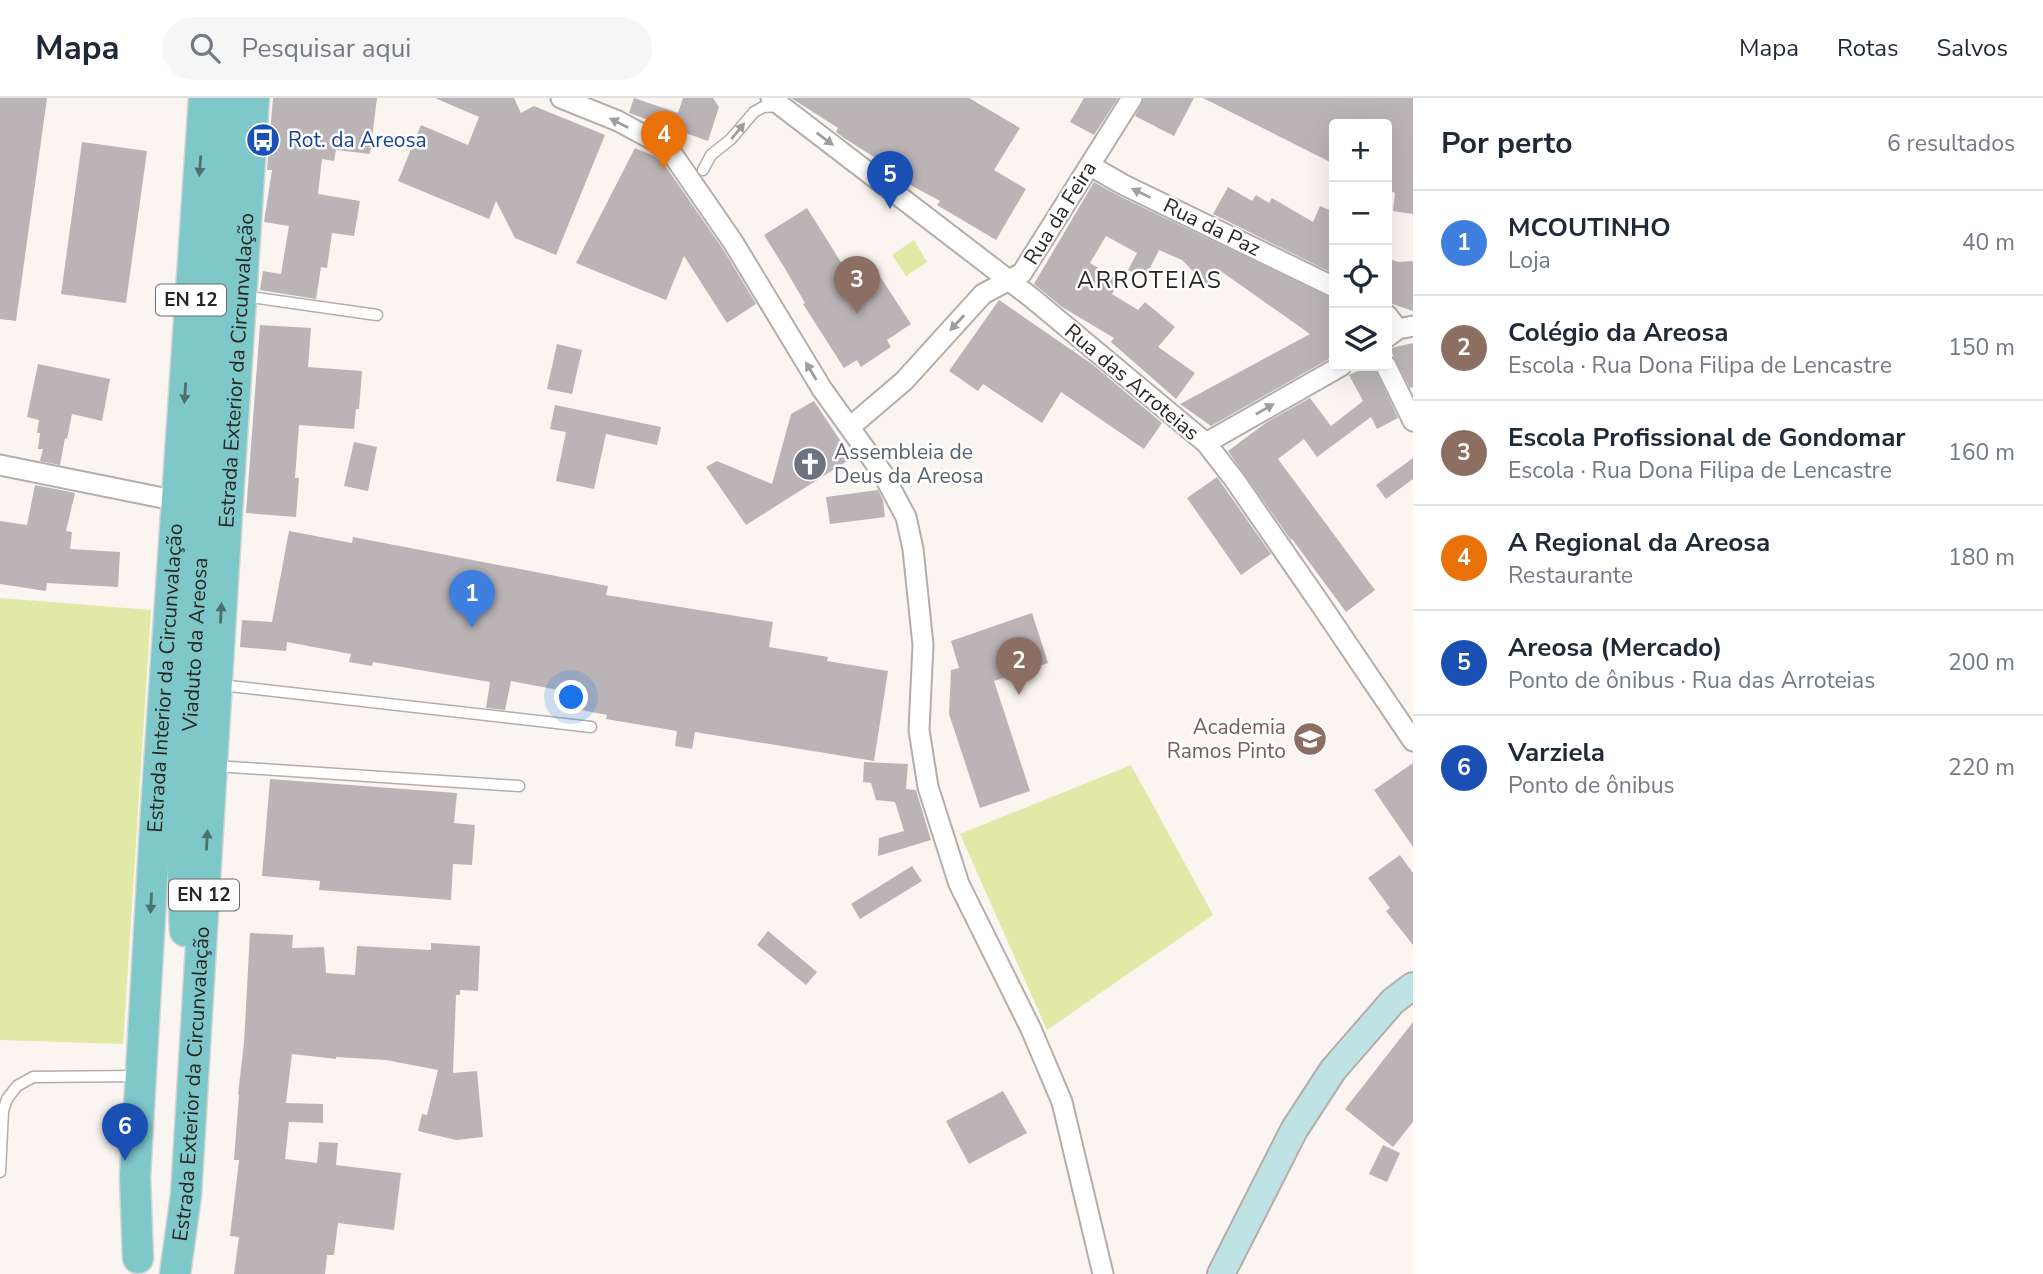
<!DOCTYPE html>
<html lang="pt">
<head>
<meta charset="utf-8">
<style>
  :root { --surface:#fff; --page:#f6f6f7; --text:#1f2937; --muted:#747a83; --line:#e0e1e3; --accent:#7c3aed }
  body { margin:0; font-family:"Nunito Sans",sans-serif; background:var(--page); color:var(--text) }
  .controls { position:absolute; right:21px; top:21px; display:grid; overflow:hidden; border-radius:7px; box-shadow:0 7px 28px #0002 }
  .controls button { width:63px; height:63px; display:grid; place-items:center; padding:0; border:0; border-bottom:2px solid var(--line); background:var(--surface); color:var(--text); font:35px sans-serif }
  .you { position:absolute; left:572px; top:600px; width:24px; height:24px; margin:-18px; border:5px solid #fff; border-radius:50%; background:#1a73e8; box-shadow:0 0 0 10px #1a73e833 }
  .badge { display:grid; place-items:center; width:46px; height:46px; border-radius:50%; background:var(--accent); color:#fff; font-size:23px; font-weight:700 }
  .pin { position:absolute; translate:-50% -58px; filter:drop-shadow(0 2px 4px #0008) }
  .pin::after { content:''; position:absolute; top:37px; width:24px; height:21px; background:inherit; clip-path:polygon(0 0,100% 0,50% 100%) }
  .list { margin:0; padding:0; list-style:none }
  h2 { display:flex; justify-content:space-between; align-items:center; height:91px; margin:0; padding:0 28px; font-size:30px }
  h2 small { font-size:23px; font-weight:400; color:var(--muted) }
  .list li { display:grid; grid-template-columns:46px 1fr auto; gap:21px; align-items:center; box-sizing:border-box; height:105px; padding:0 28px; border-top:2px solid var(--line) }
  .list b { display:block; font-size:26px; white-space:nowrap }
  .list p { margin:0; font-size:23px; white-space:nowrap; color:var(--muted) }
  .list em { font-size:23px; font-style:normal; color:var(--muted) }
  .icon { flex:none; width:38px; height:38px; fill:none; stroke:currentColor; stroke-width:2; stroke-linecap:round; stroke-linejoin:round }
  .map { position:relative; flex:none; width:1413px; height:1176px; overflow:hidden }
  header { display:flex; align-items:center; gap:42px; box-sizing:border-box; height:98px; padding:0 35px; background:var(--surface); border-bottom:2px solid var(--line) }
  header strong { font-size:33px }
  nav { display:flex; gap:38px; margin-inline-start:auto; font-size:24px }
  .search { width:490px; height:63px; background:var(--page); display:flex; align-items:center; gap:18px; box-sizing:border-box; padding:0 24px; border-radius:38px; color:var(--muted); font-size:26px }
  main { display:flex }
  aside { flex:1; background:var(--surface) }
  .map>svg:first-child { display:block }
  .green { fill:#e0e9a5 }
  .building { fill:#bbb4b7 }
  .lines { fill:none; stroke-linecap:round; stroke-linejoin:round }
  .lane-casing { stroke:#b3aeaa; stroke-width:13 }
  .street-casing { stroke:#b3aeaa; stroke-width:23 }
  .secondary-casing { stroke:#b3aeaa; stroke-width:30 }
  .primary-casing { stroke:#d4d4d3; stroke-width:33 }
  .lane { stroke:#fff; stroke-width:10 }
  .street { stroke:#fff; stroke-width:19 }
  .secondary { stroke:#bfe3e4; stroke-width:26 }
  .primary { stroke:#7fc8ca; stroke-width:30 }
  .oneway { fill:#9f9e9d }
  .oneway2 { fill:#506f6f }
  .labels { text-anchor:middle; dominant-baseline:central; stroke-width:5; stroke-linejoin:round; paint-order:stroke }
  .shield { fill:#fff; stroke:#696866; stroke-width:2 }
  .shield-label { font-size:19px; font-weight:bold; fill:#292725 }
  .transit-label { font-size:21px; fill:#164399; stroke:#fff; text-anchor:start }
  .street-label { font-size:21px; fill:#292725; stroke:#fff }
  .worship-label { font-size:21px; fill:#5b616d; stroke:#fff; text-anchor:start }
  .education-label { font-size:21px; fill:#785e54; stroke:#fff; text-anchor:end }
  .neighbourhood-label { font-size:23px; letter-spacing:2px; fill:#292725; stroke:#fff }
</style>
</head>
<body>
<header>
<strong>Mapa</strong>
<div class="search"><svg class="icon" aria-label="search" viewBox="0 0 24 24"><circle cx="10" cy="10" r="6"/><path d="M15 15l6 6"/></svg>Pesquisar aqui</div>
<nav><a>Mapa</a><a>Rotas</a><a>Salvos</a></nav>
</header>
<main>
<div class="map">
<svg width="1413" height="1176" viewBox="0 0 1413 1176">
  <rect width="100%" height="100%" fill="#faf5f0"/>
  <path class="green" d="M914 142 927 164 906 178 892 157Z
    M0 500 151 512 123 946 0 942Z
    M1131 667 1213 817 1047 932 960 736Z"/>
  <path class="building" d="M0 0H47L16 223 0 221Z
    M273 0H377L370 56 336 52 334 63 322 61 318 96 360 103 354 138 332 135 327 170 321 169 316 201 260 192 263 173 281 176 289 128 264 124 272 72H267Z
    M435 0H514L521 15 534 8 605 37 556 157 515 140 496 103 489 121 398 83 421 27 468 47 479 19Z
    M634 0 678 15 683 0H713L719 9 708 43 629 15Z
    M791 0H969L1020 30 994 72 1026 91 996 142 937 107 940 103 905 84 907 80 844 40 836 34 838 30Z
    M1084 0H1118L1094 37 1070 24Z
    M1144 0H1194L1174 38 1135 18Z
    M1203 0H1413V116L1393 113 1395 95 1387 91V26H1334V66Z
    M82 44 147 53 126 205 61 196Z
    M635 50 654 58 664 66 723 151 756 206 727 225 684 158 666 202 576 165Z
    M1094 84 1117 97 1334 201V258L1211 328 1180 306 1310 236 1222 174 1207 188 1182 162 1159 152 1145 180 1128 172 1137 155 1106 138 1090 165 1119 183 1112 196 1138 212 1145 204 1175 229 1158 249 1195 275 1176 301 1111 244 1114 240 1062 209 1034 186Z
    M1228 89 1252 103 1256 97 1269 105 1272 100 1313 124 1320 108 1334 114V176L1213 116Z
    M807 110 849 177 870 163 911 226 887 242 891 249 861 269 857 262 844 270 803 206 805 205 787 174 764 137Z
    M1387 160 1398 164 1413 163V213L1387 204Z
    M999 202 1092 266 1162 325 1144 351 1061 294 1042 325 983 286 978 293 949 273Z
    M260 227 311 230 308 269 362 273 359 311H356L354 331 299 327 295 380H299L296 419 246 415Z
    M1413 245V289L1410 290 1393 258 1391 250Z
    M557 246 582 252 572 296 547 291Z
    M38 266 110 281 102 323 72 316 67 341 65 340 60 367 40 363 43 351H38L40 335H37L39 322 27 319Z
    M1368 268H1374L1398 320 1377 331 1371 319 1317 359 1304 341 1278 361 1375 492 1346 514 1292 441 1291 442 1228 353 1267 324 1310 300 1331 328 1363 303 1349 277Z
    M814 303 852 360 746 427 706 369 717 363 772 386 791 316Z
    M555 307 661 329 657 347 606 336 594 391 556 383 566 334 550 331Z
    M354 344 377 349 368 393 344 388Z
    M1413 360V381L1386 401 1376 387Z
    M1217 379 1271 456 1241 477 1187 400Z
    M35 387 75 395 66 433 72 434 70 451 120 454 118 489 47 485 46 493 0 486V423L27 427Z
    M878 392 883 402 885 419 830 426 826 399Z
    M289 433 352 445 353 439 608 488 606 497 773 524 769 549 828 559 827 563 888 573 874 663 695 634 692 651 675 648 677 633 606 621 607 617 555 607 558 592 511 583 505 612 486 610 490 584 373 564 372 568 349 564 351 556 287 544 286 553 240 549 242 522 272 524Z
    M1032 515 1048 565 994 583 1030 693 980 710 949 616 951 572 959 570 951 543Z
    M864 664 908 666 906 691 916 692 931 742 878 758 879 740 904 733 895 704 876 702 871 685 863 684Z
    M1413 665V749L1374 692Z
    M270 681 457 695 454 725 475 727 472 767 453 766 451 802 319 792 320 783 262 778Z
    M1400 757 1413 775V847L1386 813 1390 810 1368 780Z
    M912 768 922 783 860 821 851 806Z
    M768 833 817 874 806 887 757 847Z
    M250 835 293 837 292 850 324 849 326 875 355 877 357 848 431 852V845L480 848 478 893 460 892V897H456L453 975 477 973 483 1039 456 1042 418 1033 422 1016 427 1017 438 972 386 962 336 959V961L292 956 286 1005 323 1006V1025L289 1024 285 1061 317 1065 319 1044 338 1045 336 1067 401 1075 394 1132 338 1125 334 1157H327L325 1176H234L239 1139 230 1138 239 1062H234L239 997 238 996 244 945Z
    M1413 924V1024L1393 1049 1345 1011Z
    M1003 993 1027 1035 969 1066 946 1023Z
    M1383 1047 1400 1055 1387 1084 1369 1076Z"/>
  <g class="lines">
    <g class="lane-casing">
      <path id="lane" d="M703 72 711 57 731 41 754 14 763 9 779 8
        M243 198 377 217
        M221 587 591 629
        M216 668 519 688
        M0 1074 3 1013 7 1001 17 988 33 979 137 978"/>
    </g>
    <g class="street-casing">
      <path id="street" d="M561 0 618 23 655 43 673 57 733 144 822 291 883 376 906 419 913 451 923 547 919 632 928 689 959 786 1031 931 1062 1004 1103 1176
        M771 0 1032 200 1206 345 1234 381 1321 507 1413 643
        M1091 68 1122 86 1334 189
        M1387 217 1398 231
        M1387 239 1398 231 1413 228
        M1386 268 1413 323
        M850 329 904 283 983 196 1022 175 1132 0
        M1206 345 1341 268
        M0 367 178 403"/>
    </g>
    <g class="secondary-casing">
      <path id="secondary" d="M1221 1176 1294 1032 1333 972 1393 903 1413 888"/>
    </g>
    <g class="primary-casing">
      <g id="primary">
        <path id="s1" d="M185 833 182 756 229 0"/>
        <path id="s2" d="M138 1160 135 1079 156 713 204 0"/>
        <path id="s3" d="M175 1176 186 1097 227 416 254 0"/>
      </g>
    </g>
    <use href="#lane" class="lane"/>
    <use href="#street" class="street"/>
    <use href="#secondary" class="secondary"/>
    <use href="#primary" class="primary"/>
  </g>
  <defs><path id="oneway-solid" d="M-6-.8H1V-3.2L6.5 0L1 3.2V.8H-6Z" transform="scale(1.75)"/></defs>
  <g class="oneway">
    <use href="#oneway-solid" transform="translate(619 25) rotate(-153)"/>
    <use href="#oneway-solid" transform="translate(738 33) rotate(-51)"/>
    <use href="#oneway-solid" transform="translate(825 41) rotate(37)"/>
    <use href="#oneway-solid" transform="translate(1141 95) rotate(-154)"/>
    <use href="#oneway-solid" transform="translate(957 225) rotate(133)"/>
    <use href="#oneway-solid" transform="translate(811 273) rotate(-121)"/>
    <use href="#oneway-solid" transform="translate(1265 311) rotate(-30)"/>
  </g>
  <g class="oneway2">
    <use href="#oneway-solid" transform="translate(200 68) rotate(94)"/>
    <use href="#oneway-solid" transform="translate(185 295) rotate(94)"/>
    <use href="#oneway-solid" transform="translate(221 515) rotate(-87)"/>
    <use href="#oneway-solid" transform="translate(207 742) rotate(-87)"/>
    <use href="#oneway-solid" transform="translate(151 805) rotate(93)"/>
  </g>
  <defs>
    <g id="bus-disc" transform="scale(1.75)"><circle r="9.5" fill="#1a4fb4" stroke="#fff"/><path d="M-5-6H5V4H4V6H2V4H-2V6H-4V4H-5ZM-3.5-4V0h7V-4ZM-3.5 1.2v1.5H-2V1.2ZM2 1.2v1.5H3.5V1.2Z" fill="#fff"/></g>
    <g id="church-disc" transform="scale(1.75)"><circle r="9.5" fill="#6b7280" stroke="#fff"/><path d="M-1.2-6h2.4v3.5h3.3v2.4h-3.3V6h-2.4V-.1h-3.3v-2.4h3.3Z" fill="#fff"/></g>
    <g id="school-disc" transform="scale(1.75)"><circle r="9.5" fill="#8d6e63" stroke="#fff"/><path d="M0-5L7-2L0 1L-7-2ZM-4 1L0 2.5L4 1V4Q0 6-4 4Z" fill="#fff"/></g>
  </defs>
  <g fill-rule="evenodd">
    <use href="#bus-disc" x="263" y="42"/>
    <use href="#church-disc" x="810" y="366"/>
    <use href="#school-disc" x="1310" y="641"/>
  </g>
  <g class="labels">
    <g class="shield">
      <rect x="156" y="186.5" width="70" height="31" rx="5"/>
      <rect x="169" y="781.5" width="70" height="31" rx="5"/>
    </g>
    <g class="shield-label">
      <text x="191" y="202">EN 12</text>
      <text x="204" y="797">EN 12</text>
    </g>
    <g class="transit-label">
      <text x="288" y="42">Rot. da Areosa</text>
    </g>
    <g class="street-label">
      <text transform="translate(1060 115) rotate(-58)">Rua da Feira</text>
      <text transform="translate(1212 129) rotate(26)">Rua da Paz</text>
      <text stroke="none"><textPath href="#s3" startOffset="906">Estrada Exterior da Circunvalação</textPath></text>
      <text transform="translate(1132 284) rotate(40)">Rua das Arroteias</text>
      <text stroke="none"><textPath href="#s1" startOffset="287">Viaduto da Areosa</textPath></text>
      <text stroke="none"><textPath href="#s2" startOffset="581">Estrada Interior da Circunvalação</textPath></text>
      <text stroke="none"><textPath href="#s3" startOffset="191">Estrada Exterior da Circunvalação</textPath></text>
    </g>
    <g class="worship-label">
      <text x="834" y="354">Assembleia de<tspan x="834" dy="24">Deus da Areosa</tspan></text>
    </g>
    <g class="education-label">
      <text x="1286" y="629">Academia<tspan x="1286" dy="24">Ramos Pinto</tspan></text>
    </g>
    <g class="neighbourhood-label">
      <text x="1150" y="182">ARROTEIAS</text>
    </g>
  </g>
</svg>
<div class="controls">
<button>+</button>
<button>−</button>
<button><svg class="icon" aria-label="locate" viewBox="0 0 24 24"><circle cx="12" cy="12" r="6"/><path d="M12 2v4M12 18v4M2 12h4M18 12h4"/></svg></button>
<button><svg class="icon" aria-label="layers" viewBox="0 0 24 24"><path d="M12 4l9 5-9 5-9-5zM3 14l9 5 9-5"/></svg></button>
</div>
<div class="you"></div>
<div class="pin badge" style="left:472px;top:530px;background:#3f7fe0">1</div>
<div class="pin badge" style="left:1019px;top:597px;background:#8d6e63">2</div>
<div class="pin badge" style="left:857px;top:216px;background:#8d6e63">3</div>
<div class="pin badge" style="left:664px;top:71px;background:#e8710a">4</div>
<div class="pin badge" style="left:890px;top:111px;background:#1a4fb4">5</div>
<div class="pin badge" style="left:125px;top:1063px;background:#1a4fb4">6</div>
</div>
<aside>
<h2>Por perto<small>6 resultados</small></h2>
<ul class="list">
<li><span class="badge" style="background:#3f7fe0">1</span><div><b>MCOUTINHO</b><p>Loja</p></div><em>40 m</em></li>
<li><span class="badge" style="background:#8d6e63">2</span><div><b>Colégio da Areosa</b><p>Escola · Rua Dona Filipa de Lencastre</p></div><em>150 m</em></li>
<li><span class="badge" style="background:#8d6e63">3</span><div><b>Escola Profissional de Gondomar</b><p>Escola · Rua Dona Filipa de Lencastre</p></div><em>160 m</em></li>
<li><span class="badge" style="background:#e8710a">4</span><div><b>A Regional da Areosa</b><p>Restaurante</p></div><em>180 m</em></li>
<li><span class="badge" style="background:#1a4fb4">5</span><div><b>Areosa (Mercado)</b><p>Ponto de ônibus · Rua das Arroteias</p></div><em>200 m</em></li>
<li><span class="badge" style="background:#1a4fb4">6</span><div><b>Varziela</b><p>Ponto de ônibus</p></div><em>220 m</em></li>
</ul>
</aside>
</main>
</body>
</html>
